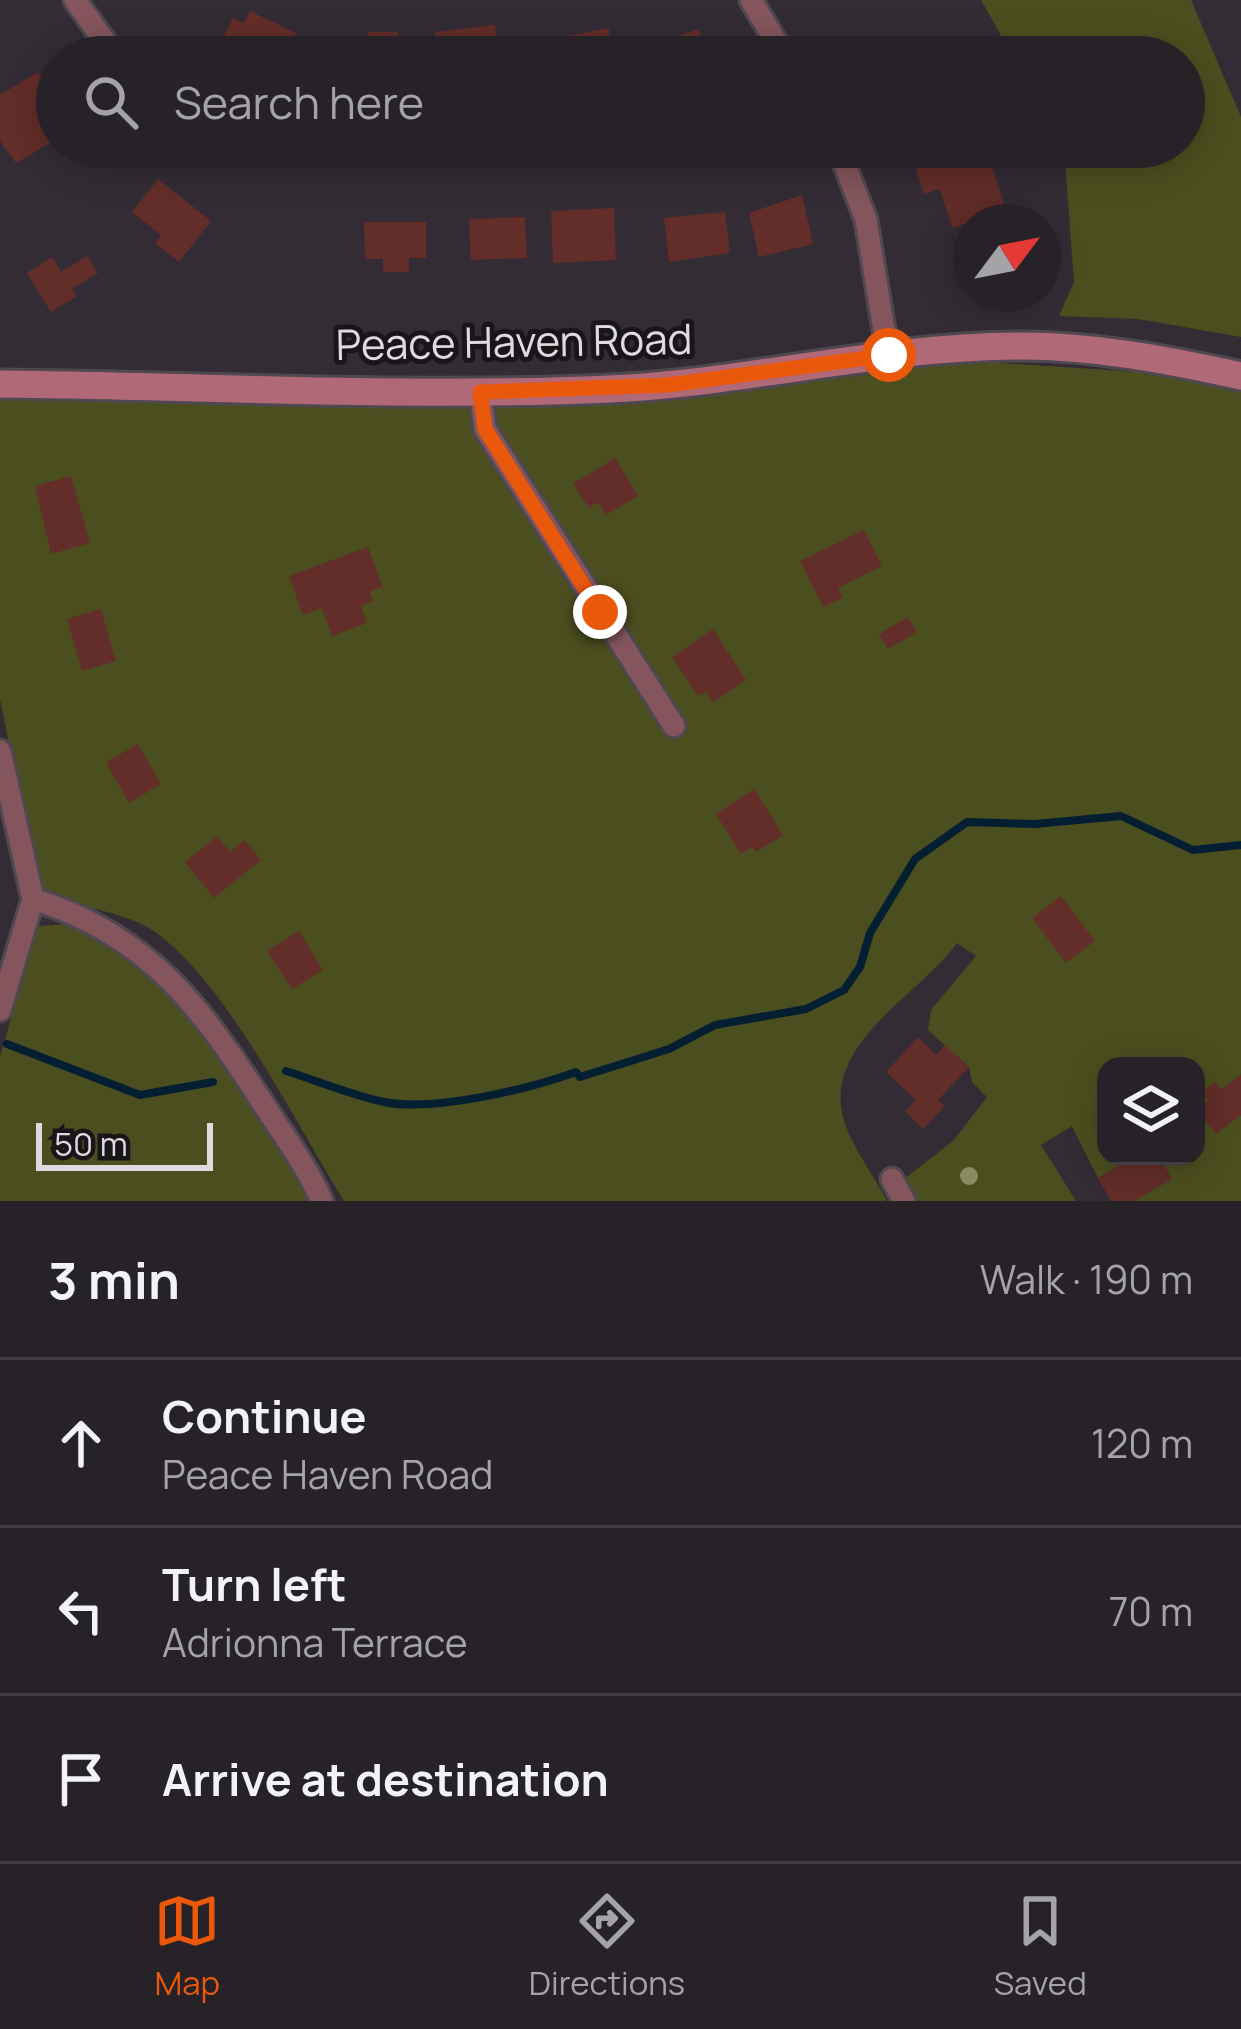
<!DOCTYPE html>
<html lang="en">
<head>
<meta charset="utf-8">
<style>
  :root { --surface:#272128; --page:#332e34; --text:#f1f3f6; --muted:#a4a3a8; --line:#433e45; --accent:#ea580c }
  body { margin:0; font-family:Manrope,sans-serif; background:var(--page); color:var(--text) }
  .controls { position:absolute; right:36px; bottom:36px; display:grid; overflow:hidden; border-radius:24px; box-shadow:0 6px 30px #0003 }
  .controls button { width:108px; height:108px; display:grid; place-items:center; padding:0; border:0; border-bottom:3px solid var(--line); background:var(--surface); color:var(--text); font:60px sans-serif }
  .compass { position:absolute; left:953px; top:204px; width:108px; height:108px; border-radius:50%; background:var(--surface); box-shadow:0 6px 30px #0003; rotate:58deg }
  .scale { position:absolute; left:36px; bottom:30px; width:177px; box-sizing:border-box; padding-left:12px; border:6px solid #dfdae0; border-top:0; font-size:33px; line-height:42px; white-space:nowrap; color:#dfdae0; -webkit-text-stroke:9px #19161a; paint-order:stroke }
  .stop { position:absolute; width:36px; height:36px; margin:-27px; border:9px solid #ea580c; border-radius:50%; background:#fff }
  .stop.end { background:#ea580c; border-color:#fff; box-shadow:0 3px 12px #0008 }
  .list { margin:0; padding:0; list-style:none }
  h2 { display:flex; justify-content:space-between; align-items:center; height:156px; margin:0; padding:0 48px; font-size:51px }
  h2 small { font-size:39px; font-weight:400; color:var(--muted) }
  .list li { display:grid; grid-template-columns:78px 1fr auto; gap:36px; align-items:center; box-sizing:border-box; height:168px; padding:0 48px; border-top:3px solid var(--line) }
  .list b { display:block; font-size:45px; white-space:nowrap }
  .list p { margin:0; font-size:39px; white-space:nowrap; color:var(--muted) }
  .list em { font-size:39px; font-style:normal; color:var(--muted) }
  .icon { flex:none; width:66px; height:66px; fill:none; stroke:currentColor; stroke-width:2; stroke-linecap:round; stroke-linejoin:round }
  .map { position:relative; flex:none; width:1241px; height:1201px; overflow:hidden }
  .search { position:absolute; background:var(--surface); box-shadow:0 6px 30px #0003; left:36px; right:36px; top:36px; height:132px; display:flex; align-items:center; gap:30px; box-sizing:border-box; padding:0 42px; border-radius:66px; color:var(--muted); font-size:45px }
  .sheet { height:660px; background:var(--surface) }
  nav { display:flex; justify-content:space-around; align-items:center; box-sizing:border-box; height:168px; border-top:3px solid var(--line); background:var(--surface); font-size:33px; color:var(--muted) }
  nav a { display:grid; justify-items:center; gap:6px }
  nav .on { color:var(--accent) }
  .map>svg:first-child { display:block }
  .green { fill:#4b4f1f }
  .lines { fill:none; stroke-linecap:round; stroke-linejoin:round }
  .stream { stroke:#051f32; stroke-width:8 }
  .building { fill:#632d29 }
  .minor-casing { stroke:#4f4850; stroke-width:27 }
  .secondary-casing { stroke:#4f4850; stroke-width:33 }
  .minor { stroke:#84555d; stroke-width:21 }
  .secondary { stroke:#b26977; stroke-width:27 }
  .tree { fill:#898b60 }
  .route { stroke:#ea580c; stroke-width:15 }
  .labels { text-anchor:middle; dominant-baseline:central; stroke-width:10; stroke-linejoin:round; paint-order:stroke }
  .street-label { font-size:42px; fill:#dfdae0; stroke:#19161a }
</style>
</head>
<body>
<div class="map">
<svg width="1241" height="1201" viewBox="0 0 1241 1201">
  <rect width="100%" height="100%" fill="#342c35"/>
  <path class="green" d="M981 0H1191L1241 117V337L1138 319 1059 316 1074 282 1064 147H1184V57H1013Z
    M968 361 1154 373 1241 390V1201H1134L1159 1156H1196V1066H1106V1156H1135L1098 1178 1072 1126 1041 1145 1076 1201H898L899 1183 954 1140 987 1097 972 1082 969 1067 928 1030 931 1010 976 956 957 943C920 995 824 1042 843 1117 850 1145 874 1175 887 1201H344C295 1122 230 989 158 934 122 907 70 911 38 885L0 699V399H684Z
    M72 924 142 960 213 1042 312 1201H0V1057L38 926Z"/>
  <g class="lines">
    <path class="stream" d="M7 1044 140 1095 213 1082
      M286 1071C318 1081 351 1095 384 1102 434 1112 529 1089 576 1072L580 1077 669 1049 715 1025 806 1009 844 990 860 967 870 933 915 859 967 822 1035 824 1121 816 1193 850 1241 845"/>
  </g>
  <path class="building" d="M250 11 296 33 285 57 216 52 233 18 244 23Z
    M495 25 496 38 510 37 511 57H436L435 32Z
    M609 28 611 57H557L556 38Z
    M698 29 714 57H659L653 46Z
    M368 32H398V57H335L336 43 368 44Z
    M38 72 53 96 47 99 57 116V139L16 163 0 141V95Z
    M974 147H986L1006 211 952 228 940 189 924 194 915 165Z
    M158 179 211 221 179 262 155 243 161 235 132 212Z
    M802 195 813 244 759 257 749 213Z
    M614 208 616 260 553 263 551 211Z
    M725 212 730 253 669 262 664 218Z
    M525 217 527 258 471 260 469 219Z
    M364 222H426V258H409V272H383V259H365Z
    M87 256 98 273 72 289 77 296 51 312 27 273 52 257 61 272Z
    M615 458 638 496 606 515 598 502 589 508 573 484Z
    M71 476 90 543 51 554 35 486Z
    M864 530 882 566 838 588 843 598 823 607 800 561Z
    M368 547 383 587 370 592 373 601 361 606 367 623 332 636 322 608 303 615 289 576Z
    M101 609 116 661 82 671 67 619Z
    M908 617 917 632 888 649 879 634Z
    M713 629 746 680 713 702 706 692 698 696 672 657Z
    M138 744 161 784 129 803 106 762Z
    M754 789 783 835 756 852 752 847 741 854 716 814Z
    M217 836 230 852 244 840 261 860 214 898 185 862Z
    M1061 896 1095 941 1066 963 1032 918Z
    M299 931 323 970 292 989 267 951Z
    M918 1037 936 1055 945 1045 969 1067 938 1100 945 1106 923 1129 905 1111 916 1100 886 1072Z
    M1241 1074V1115L1216 1134 1197 1109 1208 1100 1202 1092 1215 1082 1221 1090Z
    M1135 1156H1159L1172 1179 1134 1201H1111L1098 1178Z"/>
  <g class="lines">
    <g class="minor-casing">
      <path id="minor" d="M75 0 116 57
        M751 0 785 57
        M275 147 617 154 697 147
        M838 147 866 220 888 355
        M480 392 485 429 674 726
        M0 751 33 899 0 1010
        M33 899C149 935 201 1007 264 1105 284 1136 307 1167 322 1201
        M892 1179 904 1201"/>
    </g>
    <g class="secondary-casing">
      <path id="secondary" d="M0 384C203 386 407 398 609 389 746 383 879 347 1016 346 1091 345 1168 360 1241 376"/>
    </g>
    <use href="#minor" class="minor"/>
    <use href="#secondary" class="secondary"/>
  </g>
  <circle class="tree" cx="969" cy="1176" r="9"/>
  <g class="lines">
    <path class="route" d="M600 612 485 429 480 392 668 385 889 355"/>
  </g>
  <g class="labels">
    <g class="street-label">
      <text transform="translate(514 341) rotate(-1)">Peace Haven Road</text>
    </g>
  </g>
</svg>
<div class="controls">
<button><svg class="icon" aria-label="layers" viewBox="0 0 24 24"><path d="M12 4l9 5-9 5-9-5zM3 14l9 5 9-5"/></svg></button>
</div>
<svg class="compass" viewBox="-18 -18 36 36"><path d="M0-13l5 13h-10z" fill="#e53935"/><path d="M0 13l5-13h-10z" fill="#a4a3a8"/></svg>
<div class="scale">50 m</div>
<div class="stop" style="left:889px;top:355px"></div>
<div class="stop end" style="left:600px;top:612px"></div>
<div class="search"><svg class="icon" aria-label="search" viewBox="0 0 24 24"><circle cx="10" cy="10" r="6"/><path d="M15 15l6 6"/></svg>Search here</div>
</div>
<section class="sheet">
<h2>3 min<small>Walk · 190 m</small></h2>
<ul class="list">
<li><svg class="icon" aria-label="ahead" viewBox="0 0 24 24"><path d="M12 20V5M6 11l6-6 6 6"/></svg><div><b>Continue</b><p>Peace Haven Road</p></div><em>120 m</em></li>
<li><svg class="icon" aria-label="left" viewBox="0 0 24 24"><path d="M17 20v-9H6M10 6l-5 5 5 5"/></svg><div><b>Turn left</b><p>Adrionna Terrace</p></div><em>70 m</em></li>
<li><svg class="icon" aria-label="arrive" viewBox="0 0 24 24"><path d="M6 21V4h12l-3 4 3 4H6"/></svg><div><b>Arrive at destination</b></div></li>
</ul>
</section>
<nav>
<a class="on"><svg class="icon" aria-label="map" viewBox="0 0 24 24"><path d="M3 6l6-2 6 2 6-2v14l-6 2-6-2-6 2zM9 4v14M15 6v14"/></svg>Map</a>
<a><svg class="icon" aria-label="directions" viewBox="0 0 24 24"><path d="M12 3l9 9-9 9-9-9zM9 14v-3h6M13 9l2 2-2 2"/></svg>Directions</a>
<a><svg class="icon" aria-label="saved" viewBox="0 0 24 24"><path d="M7 4h10v16l-5-4-5 4z"/></svg>Saved</a>
</nav>
</body>
</html>
